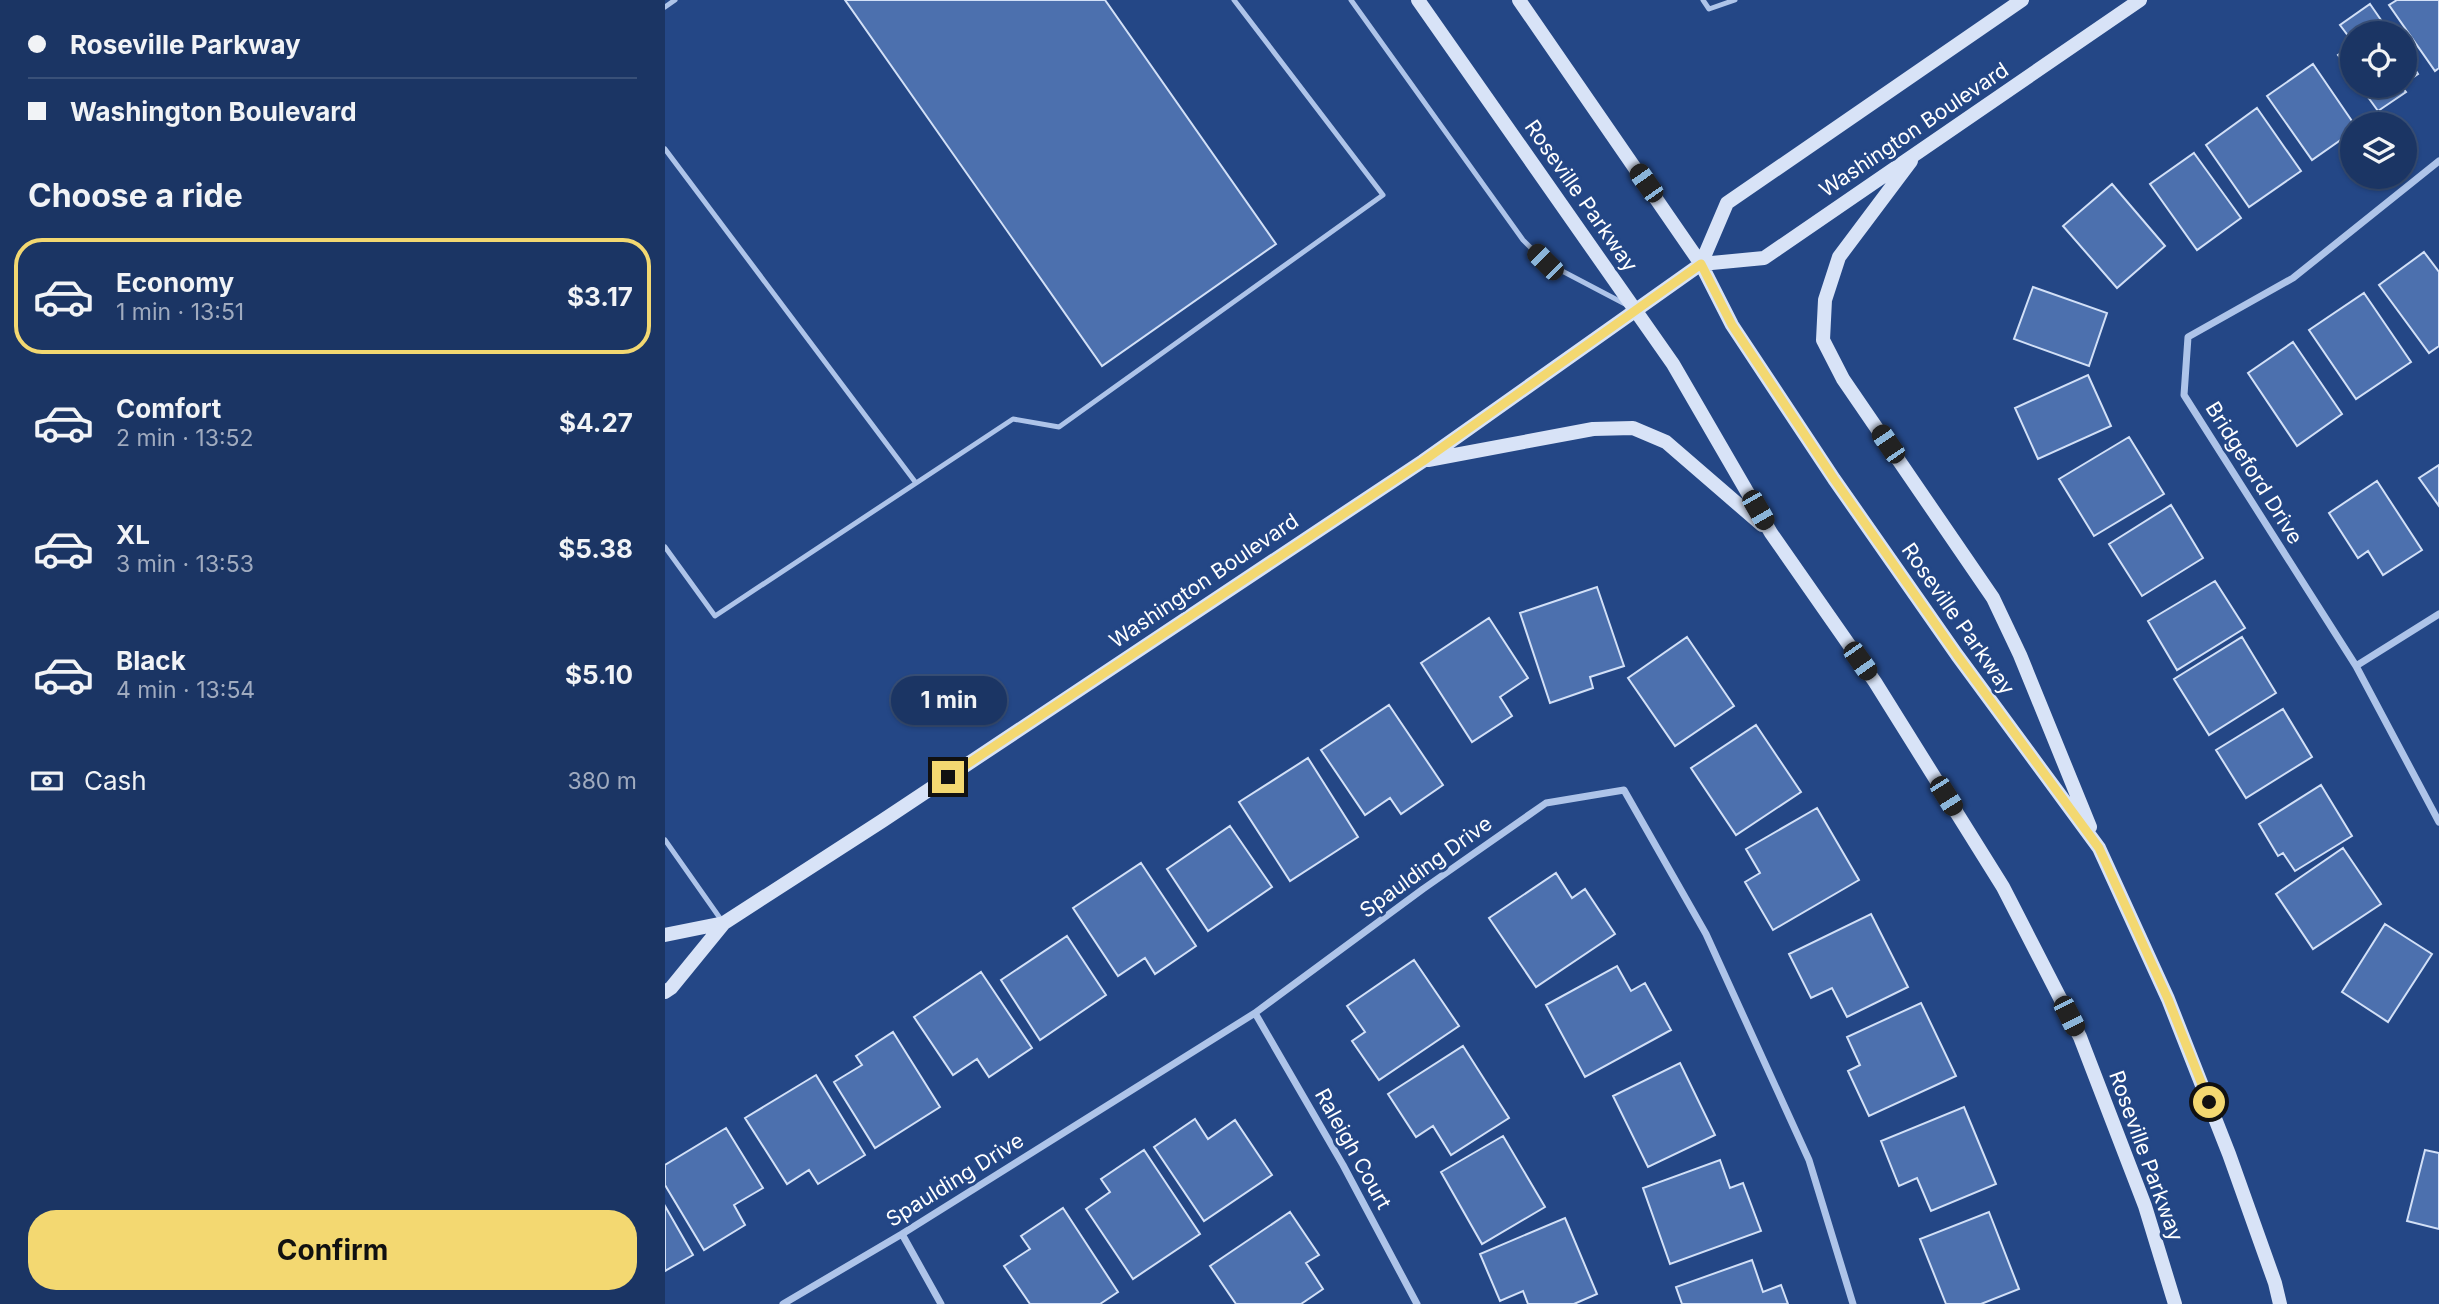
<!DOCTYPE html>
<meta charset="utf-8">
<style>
body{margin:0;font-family:Inter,sans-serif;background:#243d6a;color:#f1f3f6;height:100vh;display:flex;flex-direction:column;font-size:26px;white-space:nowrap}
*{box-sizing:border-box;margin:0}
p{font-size:23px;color:#a0abbf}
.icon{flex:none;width:38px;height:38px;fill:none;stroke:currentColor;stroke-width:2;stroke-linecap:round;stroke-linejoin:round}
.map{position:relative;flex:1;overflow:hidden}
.side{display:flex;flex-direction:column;background:#1b3564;width:665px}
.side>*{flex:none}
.guide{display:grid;align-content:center;height:154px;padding:0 28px;background:#1b3564}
.controls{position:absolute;left:1675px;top:21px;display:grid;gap:14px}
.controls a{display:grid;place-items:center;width:77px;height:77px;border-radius:50%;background:#1b3564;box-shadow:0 2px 5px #0004,0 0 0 2px #395078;font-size:35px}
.end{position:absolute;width:32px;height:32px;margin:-16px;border:9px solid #f3d871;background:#111;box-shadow:0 0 0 4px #111}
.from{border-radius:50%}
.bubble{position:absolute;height:49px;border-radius:24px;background:#1b3564;box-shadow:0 2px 5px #0004,0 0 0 2px #395078;font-size:23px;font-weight:700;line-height:49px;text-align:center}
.car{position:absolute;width:21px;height:42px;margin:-21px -10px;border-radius:9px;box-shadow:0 0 5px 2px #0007;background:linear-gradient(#222 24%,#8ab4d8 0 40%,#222 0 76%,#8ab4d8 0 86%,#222 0)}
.guide b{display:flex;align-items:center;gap:24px;height:66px;font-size:26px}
.guide b+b{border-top:2px solid #395078}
.guide i{width:18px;height:18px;background:#f1f3f6}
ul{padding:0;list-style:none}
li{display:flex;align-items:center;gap:21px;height:116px;margin:0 14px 10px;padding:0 14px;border:4px solid transparent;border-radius:28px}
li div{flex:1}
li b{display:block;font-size:26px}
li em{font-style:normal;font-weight:700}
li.current{border-color:#f3d871}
li>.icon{width:63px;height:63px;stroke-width:1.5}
h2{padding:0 28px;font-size:32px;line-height:84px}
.pay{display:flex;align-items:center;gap:18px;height:77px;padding:0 28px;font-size:26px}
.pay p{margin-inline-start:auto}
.action{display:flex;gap:14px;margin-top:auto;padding:14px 28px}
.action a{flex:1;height:80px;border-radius:28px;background:#f3d871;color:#111;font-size:28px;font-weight:700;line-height:80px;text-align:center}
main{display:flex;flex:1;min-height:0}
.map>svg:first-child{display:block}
</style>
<main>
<section class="side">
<div class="guide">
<b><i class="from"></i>Roseville Parkway</b>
<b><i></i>Washington Boulevard</b>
</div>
<h2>Choose a ride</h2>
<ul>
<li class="current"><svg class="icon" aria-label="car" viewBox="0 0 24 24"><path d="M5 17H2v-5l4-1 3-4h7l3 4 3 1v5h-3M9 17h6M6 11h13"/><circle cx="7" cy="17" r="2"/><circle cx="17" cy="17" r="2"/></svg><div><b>Economy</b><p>1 min · 13:51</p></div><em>$3.17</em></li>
<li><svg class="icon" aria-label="car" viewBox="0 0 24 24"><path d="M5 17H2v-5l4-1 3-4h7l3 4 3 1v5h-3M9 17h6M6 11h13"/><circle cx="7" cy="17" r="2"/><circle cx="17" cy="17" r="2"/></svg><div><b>Comfort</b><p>2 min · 13:52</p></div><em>$4.27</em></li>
<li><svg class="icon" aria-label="car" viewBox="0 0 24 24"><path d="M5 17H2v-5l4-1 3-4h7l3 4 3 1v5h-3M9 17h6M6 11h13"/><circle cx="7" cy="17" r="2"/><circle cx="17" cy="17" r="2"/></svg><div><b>XL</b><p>3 min · 13:53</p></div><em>$5.38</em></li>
<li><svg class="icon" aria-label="car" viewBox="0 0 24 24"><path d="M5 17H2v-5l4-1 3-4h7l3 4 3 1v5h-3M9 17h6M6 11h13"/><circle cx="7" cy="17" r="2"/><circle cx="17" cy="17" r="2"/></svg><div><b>Black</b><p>4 min · 13:54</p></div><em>$5.10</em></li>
</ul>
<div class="pay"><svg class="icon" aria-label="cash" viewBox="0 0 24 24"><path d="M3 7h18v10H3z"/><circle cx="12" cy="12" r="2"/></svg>Cash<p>380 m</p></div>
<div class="action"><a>Confirm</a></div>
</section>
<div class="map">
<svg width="1774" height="1304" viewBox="0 0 1774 1304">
<rect width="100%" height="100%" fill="#244786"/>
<path fill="#4c70ae" stroke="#d2e0f7" stroke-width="2" d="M180 0H440L611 244 437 366Z
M1732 0H1774V68L1770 71 1724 5Z
M1705 4 1725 33H1687V41L1675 25Z
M1687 45V74L1673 55Z
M1740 54 1753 74 1740 83Z
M1648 64 1689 124H1687V132L1647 160 1602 96Z
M1695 86H1736L1741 92 1713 111Z
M1592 108 1636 171 1584 207 1541 145Z
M1529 153 1576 218 1532 250 1485 184Z
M1447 184 1500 246 1452 288 1398 226Z
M1759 252 1774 272V346L1764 353 1714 285Z
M1368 287 1442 313 1424 366 1349 339Z
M1699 293 1746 362 1691 399 1644 330Z
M1628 342 1677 414 1632 446 1583 373Z
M1423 375 1446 426 1373 459 1350 408Z
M1464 437 1499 494 1429 536 1394 479Z
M1774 465V506L1754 478Z
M1712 481 1757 550 1718 575 1703 551 1693 558 1664 513Z
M1506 505 1538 558 1477 596 1444 544Z
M1550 581 1580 628 1512 670 1483 621Z
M932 587 959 666 925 677 928 688 885 703 855 613Z
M824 618 863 678 835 697 847 716 807 742 756 663Z
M1022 637 1069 706 1010 746 963 678Z
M1577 637 1611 693 1544 735 1509 679Z
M724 705 778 785 736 814 725 798 700 815 656 750Z
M1618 709 1647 757 1581 798 1551 750Z
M1091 725 1136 792 1071 835 1026 768Z
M643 758 693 837 625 881 574 802Z
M1656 785 1687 836 1630 871 1618 853 1613 856 1594 824Z
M1152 808 1194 880 1108 930 1080 882 1095 873 1081 849Z
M565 826 607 887 543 931 502 869Z
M1678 848 1716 904 1648 949 1611 894Z
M476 863 531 946 490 974 480 958 453 976 408 908Z
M891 873 907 898 920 889 950 934 871 987 824 918Z
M1206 914 1243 987 1182 1017 1167 988 1146 998 1124 954Z
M1720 924 1767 954 1723 1022 1677 992Z
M402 936 441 995 375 1040 336 980Z
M749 960 794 1026 714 1080 687 1041 700 1032 682 1006Z
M952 966 966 991 980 983 1006 1030 920 1077 881 1005Z
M316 972 367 1048 324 1077 312 1059 288 1075 249 1017Z
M1256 1003 1291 1076 1204 1116 1183 1071 1195 1065 1182 1037Z
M228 1032 275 1107 210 1148 169 1082 197 1065 191 1056Z
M798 1046 844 1118 786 1155 768 1126 751 1137 723 1094Z
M1015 1063 1050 1135 983 1167 948 1096Z
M151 1075 200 1155 153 1184 144 1170 122 1184 80 1118Z
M1299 1107 1331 1184 1266 1211 1252 1178 1234 1186 1216 1141Z
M530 1119 543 1139 570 1120 607 1175 539 1221 489 1147Z
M61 1128 98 1188 69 1205 80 1225 39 1250 0 1185V1165Z
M838 1136 880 1207 817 1244 776 1172Z
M479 1150 535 1234 468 1279 421 1209 445 1192 436 1179Z
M1760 1150 1774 1153V1229L1742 1221Z
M1055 1160 1065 1188 1078 1183 1096 1231 1005 1264 978 1188Z
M0 1206 28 1255 0 1271Z
M398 1208 453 1292 435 1304H365L339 1266 365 1249 356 1236Z
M625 1212 654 1255 641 1263 658 1289 636 1304H571L545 1266Z
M1324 1212 1354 1289 1316 1304H1281L1255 1239Z
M900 1218 932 1294 909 1304H863L858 1291 835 1301 815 1254Z
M1087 1260 1098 1292 1116 1285 1123 1304H1017L1011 1287Z"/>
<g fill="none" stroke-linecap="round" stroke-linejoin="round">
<path stroke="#aec4e9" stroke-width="5" d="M686 0 858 240 880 262 960 304
M1038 0 1044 9 1070 0
M0 7 10 0
M0 149 251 483
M0 547 50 616 348 419 394 427 718 195 569 0
M0 840 57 921"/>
<path stroke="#aec4e9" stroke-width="7" d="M1774 161 1628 278 1523 337 1519 395 1691 666 1774 822
M1691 666 1774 614
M590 1013 678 1165 752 1304
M237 1234 276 1304
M118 1304 237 1234 590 1013 758 889 881 803 959 790 1041 934 1144 1160 1188 1304"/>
<path stroke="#d8e3f7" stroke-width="14" d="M753 0 1008 364 1106 533 1210 682 1338 887 1415 1037 1480 1206 1510 1304
M854 0 1036 264 1067 325 1169 479 1292 655 1434 848 1503 999 1564 1154 1610 1283 1615 1304
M1246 161 1174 257 1160 300 1158 340 1178 379 1328 598 1355 655 1425 827
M1036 264 1062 203 1357 0
M763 460 928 429 968 428 1001 442 1097 525
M0 935 59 923
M0 992 6 988 59 923 217 821 758 461 1036 264 1099 258 1475 0"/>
</g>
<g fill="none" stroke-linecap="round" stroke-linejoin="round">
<path stroke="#f3d871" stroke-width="9" d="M283 777 758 461 1036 264 1067 325 1169 479 1292 655 1434 848 1503 999 1544 1102"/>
</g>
<g text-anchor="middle" stroke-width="6" stroke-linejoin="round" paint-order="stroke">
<g font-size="21" fill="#fff" stroke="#244786">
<text transform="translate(1249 130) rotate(-34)" y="7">Washington Boulevard</text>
<text transform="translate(916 196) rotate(55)" y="7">Roseville Parkway</text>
<text transform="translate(1589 473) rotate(58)" y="7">Bridgeford Drive</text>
<text transform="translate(539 581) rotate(-34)" y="7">Washington Boulevard</text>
<text transform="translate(1293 619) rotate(55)" y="7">Roseville Parkway</text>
<text transform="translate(761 867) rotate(-36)" y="7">Spaulding Drive</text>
<text transform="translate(688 1149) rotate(61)" y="7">Raleigh Court</text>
<text transform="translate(1481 1156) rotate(70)" y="7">Roseville Parkway</text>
<text transform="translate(290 1180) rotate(-32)" y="7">Spaulding Drive</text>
</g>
</g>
</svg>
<div class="controls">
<a><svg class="icon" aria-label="locate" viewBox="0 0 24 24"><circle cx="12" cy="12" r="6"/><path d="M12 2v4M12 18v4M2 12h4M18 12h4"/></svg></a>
<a><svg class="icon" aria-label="layers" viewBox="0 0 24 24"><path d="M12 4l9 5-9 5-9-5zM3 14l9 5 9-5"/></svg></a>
</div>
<i class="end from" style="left:1544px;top:1102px"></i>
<i class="end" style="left:283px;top:777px"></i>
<div class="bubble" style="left:226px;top:676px;width:116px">1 min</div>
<i class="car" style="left:981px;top:183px;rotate:325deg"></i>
<i class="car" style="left:880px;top:262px;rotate:315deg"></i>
<i class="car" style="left:1223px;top:444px;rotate:326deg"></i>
<i class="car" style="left:1093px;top:510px;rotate:150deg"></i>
<i class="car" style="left:1195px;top:661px;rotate:145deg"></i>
<i class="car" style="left:1281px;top:796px;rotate:148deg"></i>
<i class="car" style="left:1404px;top:1016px;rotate:153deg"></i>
</div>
</main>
